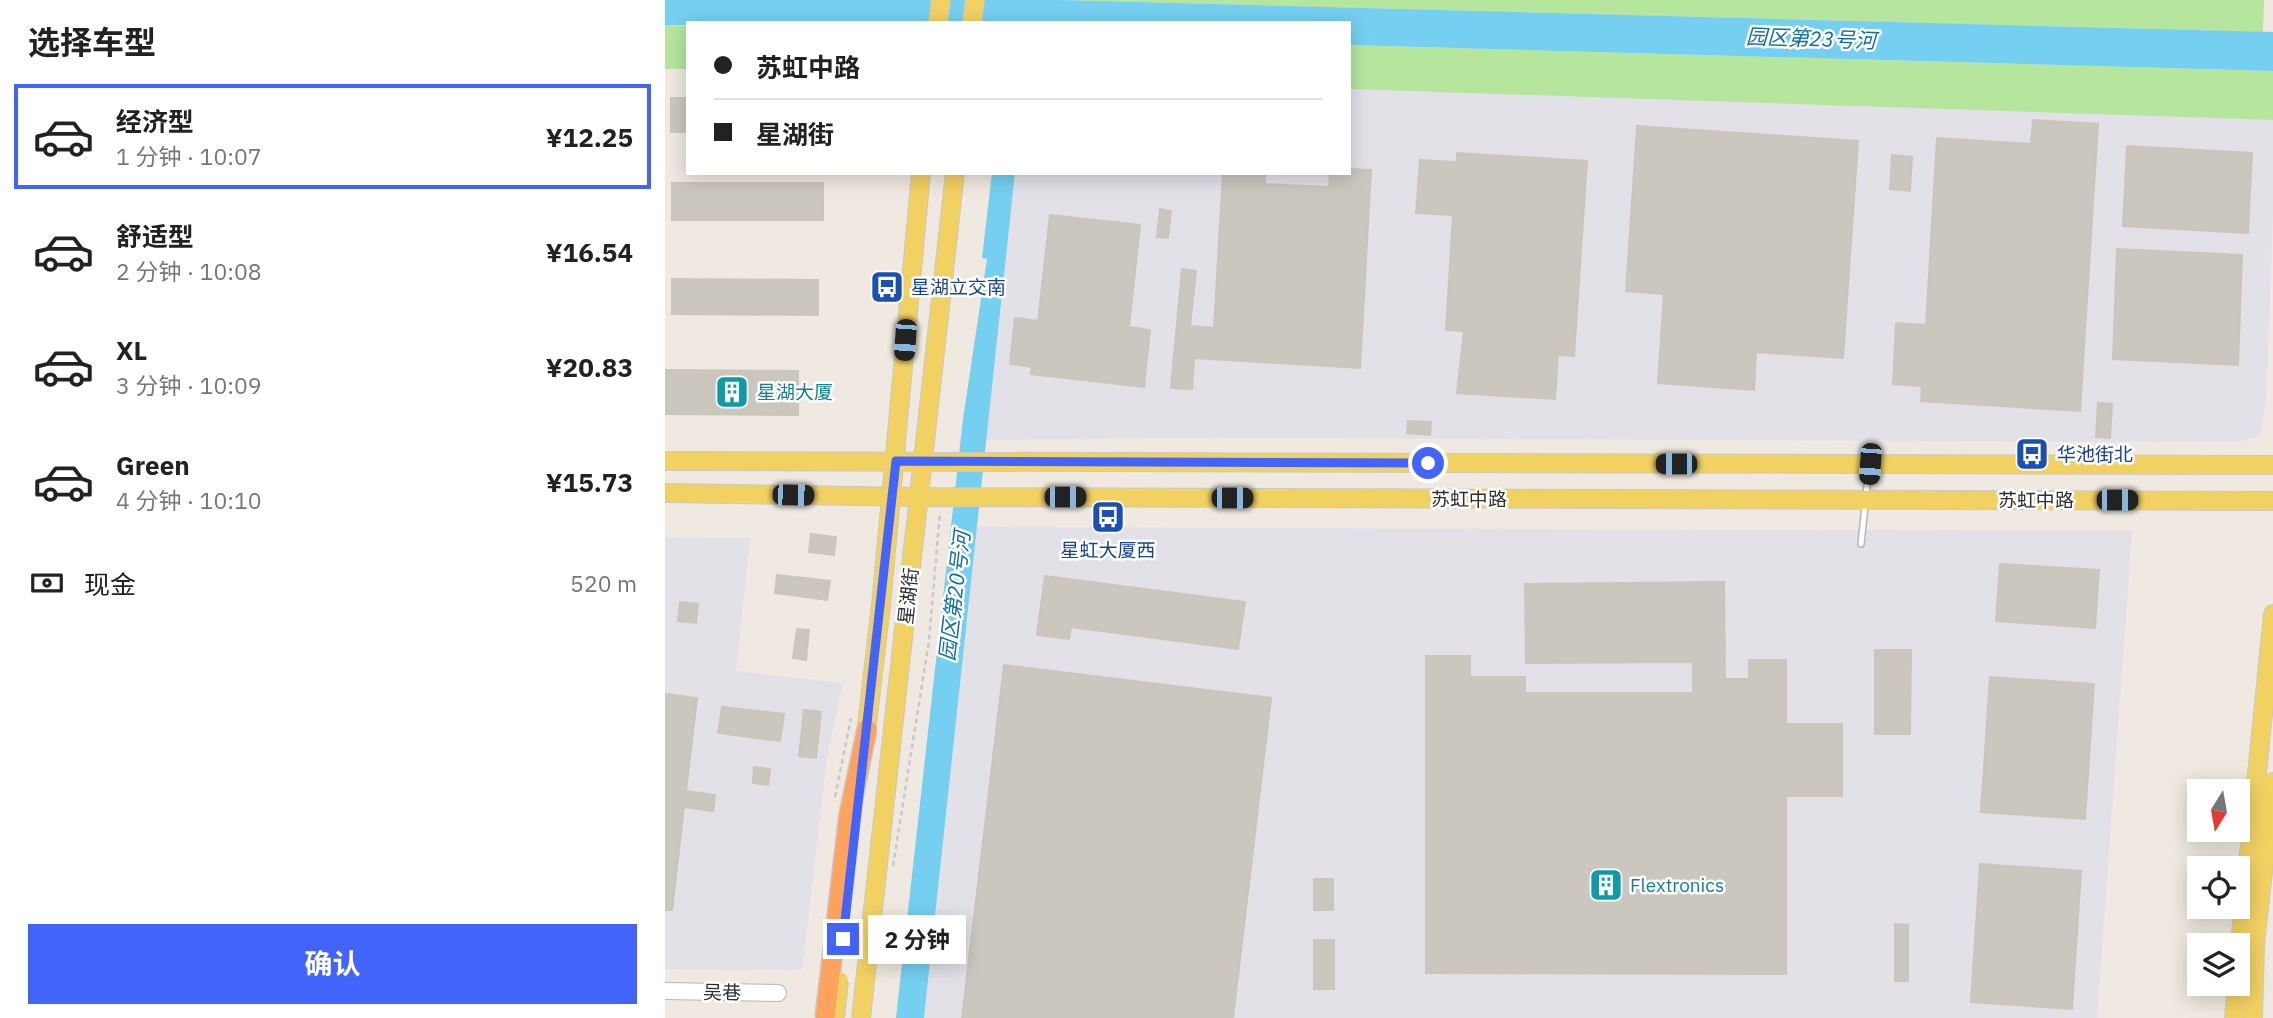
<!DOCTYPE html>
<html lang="zh">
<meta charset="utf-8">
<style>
body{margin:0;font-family:"IBM Plex Sans","Noto Sans SC",sans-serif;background:#f2f2f2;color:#222;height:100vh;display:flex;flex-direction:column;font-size:26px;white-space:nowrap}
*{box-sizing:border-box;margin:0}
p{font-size:23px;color:#767676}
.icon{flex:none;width:38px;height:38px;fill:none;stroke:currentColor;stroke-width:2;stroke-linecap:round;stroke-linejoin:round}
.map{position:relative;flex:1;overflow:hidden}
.details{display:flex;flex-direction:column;background:#fff;width:665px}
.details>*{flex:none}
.guide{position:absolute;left:21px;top:21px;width:665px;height:154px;border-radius:0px;box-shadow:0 4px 18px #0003;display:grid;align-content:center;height:154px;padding:0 28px;background:#fff}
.needle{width:46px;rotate:191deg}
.buttons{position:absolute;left:1522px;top:779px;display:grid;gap:14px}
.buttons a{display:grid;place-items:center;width:63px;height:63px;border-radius:0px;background:#fff;box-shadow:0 4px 18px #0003;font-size:35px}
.end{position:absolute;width:32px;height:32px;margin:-16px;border:9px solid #4264fb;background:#fff;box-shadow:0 0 0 4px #fff}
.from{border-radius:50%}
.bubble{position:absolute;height:49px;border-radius:0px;background:#fff;box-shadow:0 4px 18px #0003;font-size:23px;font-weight:700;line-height:49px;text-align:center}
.car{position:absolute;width:21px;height:42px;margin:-21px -10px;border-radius:9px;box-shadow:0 0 5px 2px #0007;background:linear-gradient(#222 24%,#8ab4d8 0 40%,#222 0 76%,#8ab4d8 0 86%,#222 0)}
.guide b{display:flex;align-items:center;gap:24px;height:66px;font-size:26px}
.guide b+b{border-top:2px solid #e0e0e0}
.guide i{width:18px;height:18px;background:#222}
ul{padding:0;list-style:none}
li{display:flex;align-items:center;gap:21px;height:105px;margin:0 14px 10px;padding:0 14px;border:4px solid transparent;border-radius:0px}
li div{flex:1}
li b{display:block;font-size:26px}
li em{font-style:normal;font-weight:700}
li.on{border-color:#4264fb}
li>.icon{width:63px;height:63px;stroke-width:1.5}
h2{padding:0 28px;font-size:32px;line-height:84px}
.pay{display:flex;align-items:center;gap:18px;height:77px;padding:0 28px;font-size:26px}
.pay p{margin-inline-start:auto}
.button{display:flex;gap:14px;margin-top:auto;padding:14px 28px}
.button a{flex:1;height:80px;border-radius:0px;background:#4264fb;color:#fff;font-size:28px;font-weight:700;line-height:80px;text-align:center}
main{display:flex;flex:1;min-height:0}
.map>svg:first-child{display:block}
</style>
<main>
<section class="details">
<h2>选择车型</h2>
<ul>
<li class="on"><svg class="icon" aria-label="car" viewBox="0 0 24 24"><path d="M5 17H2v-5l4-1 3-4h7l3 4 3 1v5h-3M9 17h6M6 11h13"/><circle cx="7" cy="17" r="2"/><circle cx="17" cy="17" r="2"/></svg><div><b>经济型</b><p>1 分钟 · 10:07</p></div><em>¥12.25</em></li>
<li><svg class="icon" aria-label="car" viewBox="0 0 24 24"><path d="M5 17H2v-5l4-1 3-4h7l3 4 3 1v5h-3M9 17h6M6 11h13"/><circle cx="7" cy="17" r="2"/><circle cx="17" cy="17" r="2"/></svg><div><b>舒适型</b><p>2 分钟 · 10:08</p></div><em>¥16.54</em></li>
<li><svg class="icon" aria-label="car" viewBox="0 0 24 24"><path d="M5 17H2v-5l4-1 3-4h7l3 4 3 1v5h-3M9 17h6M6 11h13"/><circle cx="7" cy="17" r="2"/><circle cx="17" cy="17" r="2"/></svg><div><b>XL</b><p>3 分钟 · 10:09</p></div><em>¥20.83</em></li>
<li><svg class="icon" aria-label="car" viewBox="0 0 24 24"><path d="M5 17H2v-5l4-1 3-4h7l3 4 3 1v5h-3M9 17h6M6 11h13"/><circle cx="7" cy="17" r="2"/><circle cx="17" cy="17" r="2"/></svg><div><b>Green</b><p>4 分钟 · 10:10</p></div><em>¥15.73</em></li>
</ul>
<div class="pay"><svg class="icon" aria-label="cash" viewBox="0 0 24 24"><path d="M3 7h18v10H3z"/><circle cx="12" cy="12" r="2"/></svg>现金<p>520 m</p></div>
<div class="button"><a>确认</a></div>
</section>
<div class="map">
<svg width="1608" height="1018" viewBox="0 0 1608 1018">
<rect width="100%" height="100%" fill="#efe9e1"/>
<path fill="#e3e1e8" d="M684 89 1608 120V215L1601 401 1596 429 1594 436 1574 442 531 438 320 440 350 173H684Z
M310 527 1467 531 1432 1018H259Z
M0 537 85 538 71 671 178 683 162 757 137 970 0 969Z"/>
<path fill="#b6e59e" d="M395 0H1599L1598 32Z
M0 25 23 26V69H0Z
M684 45 1608 71V120L684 89Z"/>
<path fill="#75cff0" d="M0 0H395L1608 32V71L684 45V23L0 25Z
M327 173H350L259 1018H231L298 419 322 259 317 258Z"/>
<path fill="#cbc7bf" stroke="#cbc5ba" stroke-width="2" d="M6 98H23V132H6Z
M1368 120 1433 124 1415 411 1256 401 1257 386 1228 384 1231 323 1261 325 1272 138 1366 144Z
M972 126 1193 141 1178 358 1091 352 1089 390 993 383 999 294 961 291Z
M1462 146 1587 153 1583 233 1458 226Z
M792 153 922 161 909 356 893 355 890 399 792 393 799 331 781 330 788 215 751 213 755 160 792 162Z
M1227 155 1247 157 1245 191 1225 189Z
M684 169 706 170 695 368 529 358 527 389 506 388 517 269 531 271 525 326 549 328 558 173H600V184L664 187 665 173H684Z
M7 183H158V220H7Z
M495 209 506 211 503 238 492 237Z
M385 215 475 225 464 327 485 330 479 387 366 374 367 367 345 364 350 318 373 321Z
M1452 249 1577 255 1573 365 1448 359Z
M7 279 153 280V315L7 314Z
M0 370 133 371V415L0 414Z
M1433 403 1447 404 1445 438 1431 437Z
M743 421 766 422 765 435 742 433Z
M146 534 171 537 169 555 144 552Z
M1335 564 1434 570 1430 628 1331 621Z
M112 575 165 581 162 600 110 593Z
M380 576 580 602 573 649 406 627 404 639 372 635Z
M1059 582 1060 679H1084V660H1121V724H1177V796H1121V974L761 973V656H805V677H860V693H1028V662L861 663 860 584Z
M15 602 33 604 31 623 13 621Z
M132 629 144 630 141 660 128 658Z
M1210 650H1246L1245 734H1210Z
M339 665 606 698 568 1018H297Z
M1325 677 1429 684 1420 819 1316 812Z
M0 694 32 698 21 791 50 795 48 811 19 807 7 910H0Z
M57 707 119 714 115 741 53 733Z
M139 710 156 712 151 758 134 756Z
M89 767 105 769 103 785 88 783Z
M1315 864 1416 871 1407 1009 1306 1002Z
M649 879H668V910H649Z
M1230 924 1243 925V981H1230Z
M649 940H669V989H649Z"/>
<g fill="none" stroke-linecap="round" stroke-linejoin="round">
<defs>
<path id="lane" d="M1196 544 1204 467"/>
<path id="secondary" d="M0 991 113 993"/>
<path id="primary" d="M273 23 276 0
M307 23 310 0
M0 461 1608 465
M0 493 254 497 1608 501
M216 605 256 173
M233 683 290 173
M1573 963 1608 614
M1569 1018 1572 984
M1588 1018 1590 944 1608 782"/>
</defs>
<use href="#lane" stroke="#b4b7c1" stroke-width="8"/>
<use href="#secondary" stroke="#b4b7c1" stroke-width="18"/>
<use href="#primary" stroke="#c9c9c9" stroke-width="20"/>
<path stroke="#c9c9c9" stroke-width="2.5" stroke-dasharray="5 3.5" stroke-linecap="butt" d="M170 797 186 718
M228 866 264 641 275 512"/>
<use href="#lane" stroke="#fff" stroke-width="5"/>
<use href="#secondary" stroke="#fff" stroke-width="16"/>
<use href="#primary" stroke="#f2d163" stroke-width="18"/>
<defs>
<path id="primary-bridge" d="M200 741 216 605
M170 1018 174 981
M196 1018 233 683"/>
<path id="highway-bridge" d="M160 1018 184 815 202 729"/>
</defs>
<use href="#primary-bridge" stroke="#c9c9c9" stroke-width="20" stroke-linecap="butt"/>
<use href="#highway-bridge" stroke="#c9c9c9" stroke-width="22" stroke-linecap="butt"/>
<use href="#primary-bridge" stroke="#f2d163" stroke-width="18"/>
<use href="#highway-bridge" stroke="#ffa35c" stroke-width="19"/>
</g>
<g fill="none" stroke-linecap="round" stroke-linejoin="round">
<path stroke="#4264fb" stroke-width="9" d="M178 939 231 461 763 463"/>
</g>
<defs>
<symbol id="bus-square" viewBox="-11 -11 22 22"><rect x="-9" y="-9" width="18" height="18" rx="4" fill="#1a4fb4" stroke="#fff"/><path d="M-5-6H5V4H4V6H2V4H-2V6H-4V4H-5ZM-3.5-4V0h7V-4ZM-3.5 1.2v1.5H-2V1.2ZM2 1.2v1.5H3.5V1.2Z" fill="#fff"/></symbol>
<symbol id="building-square" viewBox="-11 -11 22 22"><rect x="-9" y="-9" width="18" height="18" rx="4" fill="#0f9aa8" stroke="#fff"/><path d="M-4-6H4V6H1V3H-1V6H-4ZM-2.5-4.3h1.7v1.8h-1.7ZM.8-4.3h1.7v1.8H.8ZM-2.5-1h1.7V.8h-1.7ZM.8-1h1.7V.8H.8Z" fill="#fff"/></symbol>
</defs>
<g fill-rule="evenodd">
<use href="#bus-square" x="203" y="268" width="38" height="38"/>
<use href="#building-square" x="48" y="373" width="38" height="38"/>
<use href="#bus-square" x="1348" y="435" width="38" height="38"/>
<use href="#bus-square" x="424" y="498" width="38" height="38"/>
<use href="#building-square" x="922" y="866" width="38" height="38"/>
</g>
<g text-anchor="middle" stroke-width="5" stroke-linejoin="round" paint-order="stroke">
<g font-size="19" fill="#164399" stroke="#fff" text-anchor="start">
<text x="246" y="294">星湖立交南</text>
<text x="1392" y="461">华池街北</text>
<text x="443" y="557" text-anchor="middle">星虹大厦西</text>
</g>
<g font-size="19" fill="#0d838f" stroke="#fff" text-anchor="start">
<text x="92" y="399">星湖大厦</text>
<text x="965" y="892">Flextronics</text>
</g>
<g font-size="19" fill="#2e2e2e" stroke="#fff">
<text x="804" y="506">苏虹中路</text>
<text x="1371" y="507">苏虹中路</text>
<text transform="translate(243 596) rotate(-84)" y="7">星湖街</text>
<text transform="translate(57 992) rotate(1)" y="7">吴巷</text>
</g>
<g font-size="21" font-style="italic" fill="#0d6fa3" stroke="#fff">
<text transform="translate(1146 39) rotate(2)" y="7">园区第23号河</text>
<text transform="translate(290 596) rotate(-83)" y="7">园区第20号河</text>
</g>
</g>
</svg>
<div class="buttons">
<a><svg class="needle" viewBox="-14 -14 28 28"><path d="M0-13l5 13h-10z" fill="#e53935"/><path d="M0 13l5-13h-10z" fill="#767676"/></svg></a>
<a><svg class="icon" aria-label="locate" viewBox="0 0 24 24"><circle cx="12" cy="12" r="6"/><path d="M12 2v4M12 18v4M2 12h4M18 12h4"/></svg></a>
<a><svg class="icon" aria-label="layers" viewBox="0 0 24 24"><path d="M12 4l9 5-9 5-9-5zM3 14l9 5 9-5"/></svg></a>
</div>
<i class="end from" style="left:763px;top:463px"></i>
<i class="end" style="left:178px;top:939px"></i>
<div class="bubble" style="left:203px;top:915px;width:98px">2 分钟</div>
<i class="car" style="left:240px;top:340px;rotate:184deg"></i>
<i class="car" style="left:1011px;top:464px;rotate:270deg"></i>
<i class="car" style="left:1205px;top:464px;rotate:184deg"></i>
<i class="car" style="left:128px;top:495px;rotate:91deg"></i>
<i class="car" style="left:400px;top:497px;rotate:90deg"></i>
<i class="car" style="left:567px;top:498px;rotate:90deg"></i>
<i class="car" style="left:1452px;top:500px;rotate:90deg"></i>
<div class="guide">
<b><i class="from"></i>苏虹中路</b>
<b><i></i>星湖街</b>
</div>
</div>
</main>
